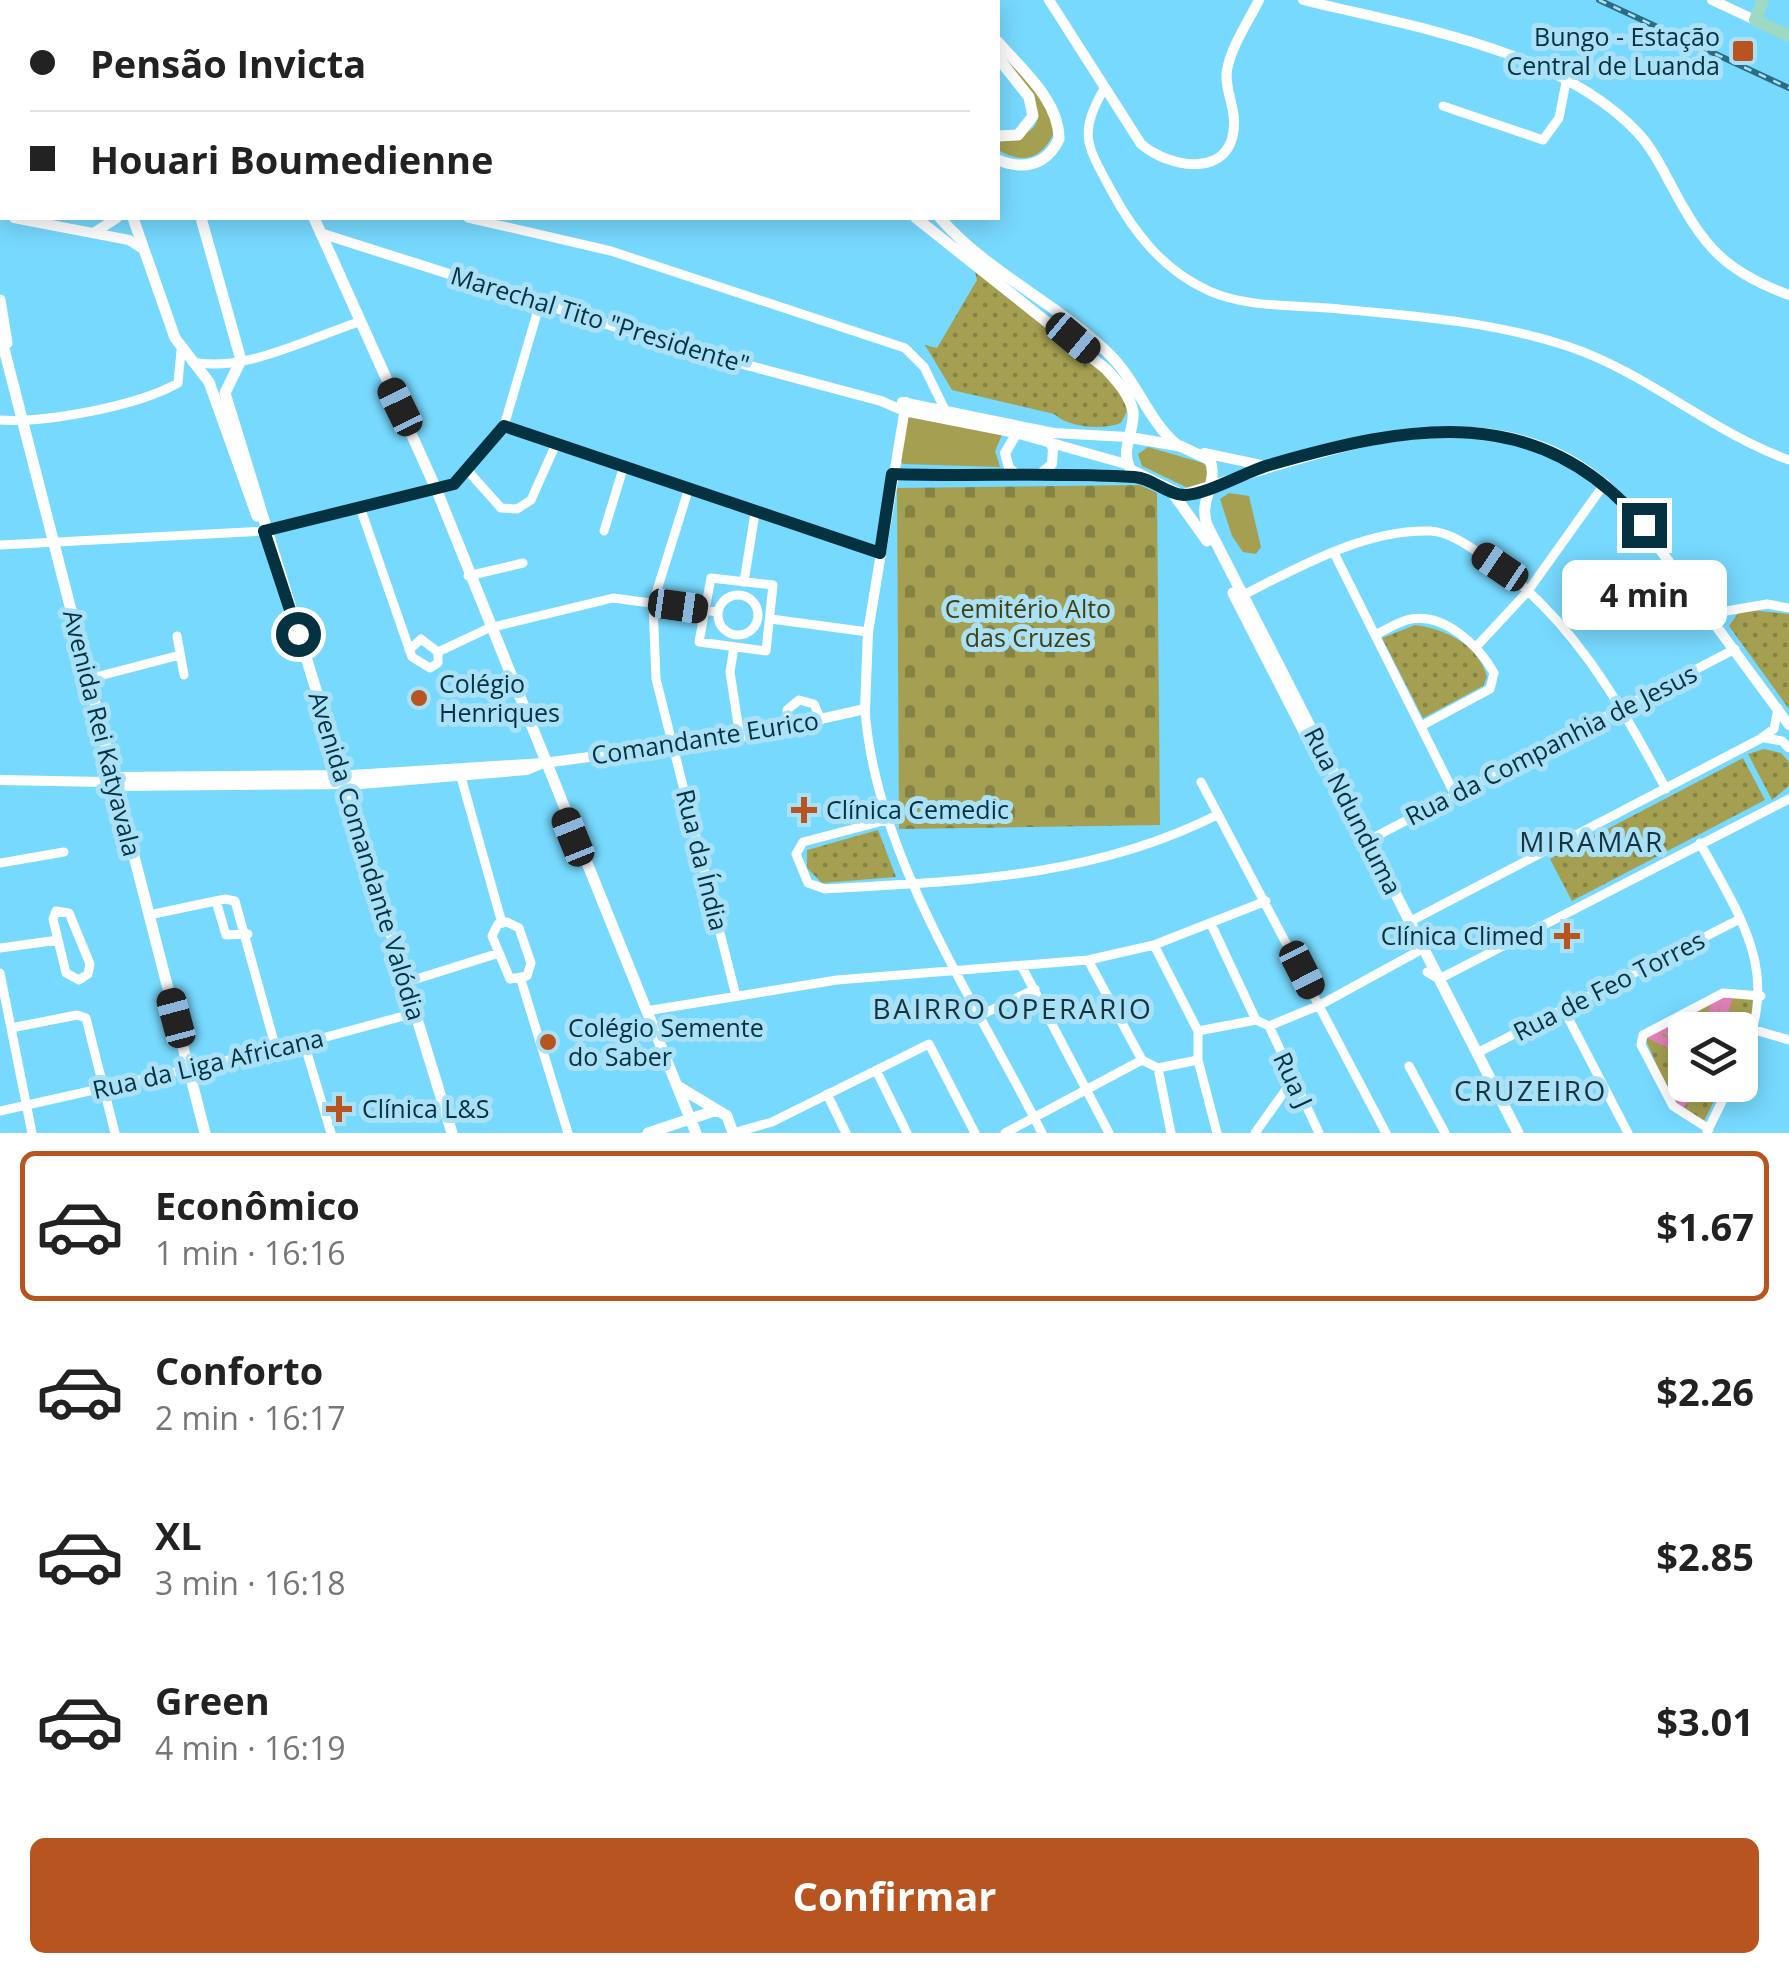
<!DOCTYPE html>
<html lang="pt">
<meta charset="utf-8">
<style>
body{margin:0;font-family:"Open Sans",sans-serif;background:#f6f6f6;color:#222;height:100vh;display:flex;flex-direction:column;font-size:38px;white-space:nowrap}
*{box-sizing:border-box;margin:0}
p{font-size:32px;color:#767676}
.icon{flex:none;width:55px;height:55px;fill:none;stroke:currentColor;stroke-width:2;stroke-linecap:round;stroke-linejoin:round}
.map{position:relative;height:1133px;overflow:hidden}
.sheet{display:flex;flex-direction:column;background:#fff;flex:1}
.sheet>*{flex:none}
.guide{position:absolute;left:0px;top:0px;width:1000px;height:220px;box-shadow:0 5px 25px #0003;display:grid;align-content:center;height:220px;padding:0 30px;background:#fff}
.tools{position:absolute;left:1668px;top:1012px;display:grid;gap:20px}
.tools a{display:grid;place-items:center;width:90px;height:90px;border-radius:15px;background:#fff;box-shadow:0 5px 25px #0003;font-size:50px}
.end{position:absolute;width:45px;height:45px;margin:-22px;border:12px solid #043240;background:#fff;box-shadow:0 0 0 5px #fff}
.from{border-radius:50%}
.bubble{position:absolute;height:70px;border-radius:15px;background:#fff;box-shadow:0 5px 25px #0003;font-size:32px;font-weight:700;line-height:70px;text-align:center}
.car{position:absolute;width:30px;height:60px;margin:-30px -15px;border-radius:12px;box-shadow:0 0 8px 2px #0007;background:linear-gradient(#222 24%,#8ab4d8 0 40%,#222 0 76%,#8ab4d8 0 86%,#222 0)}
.guide b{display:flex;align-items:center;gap:35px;height:95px;font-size:38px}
.guide b+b{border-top:2px solid #e0e0e0}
.guide i{width:25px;height:25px;background:#222}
ul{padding:18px 0 0;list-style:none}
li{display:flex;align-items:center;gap:30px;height:150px;margin:0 20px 15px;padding:0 10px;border:5px solid transparent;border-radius:15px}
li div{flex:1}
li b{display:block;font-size:38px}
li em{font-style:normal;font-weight:700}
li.selected{border-color:#b8541f}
li>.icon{width:90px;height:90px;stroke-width:1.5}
.button{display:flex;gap:20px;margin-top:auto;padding:20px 30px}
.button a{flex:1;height:115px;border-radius:15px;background:#b8541f;color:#fff;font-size:40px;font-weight:700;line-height:115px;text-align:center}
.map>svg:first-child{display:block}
</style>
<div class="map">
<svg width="1789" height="1133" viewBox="0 0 1789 1133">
<defs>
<pattern id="cemetery-stones" width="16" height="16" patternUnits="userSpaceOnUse" patternTransform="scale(2.5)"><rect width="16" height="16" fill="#a5a051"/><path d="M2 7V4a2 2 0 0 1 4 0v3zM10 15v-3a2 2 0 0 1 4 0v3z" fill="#848345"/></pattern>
<pattern id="park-dots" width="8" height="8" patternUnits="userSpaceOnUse" patternTransform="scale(2.5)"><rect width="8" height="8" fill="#a5a051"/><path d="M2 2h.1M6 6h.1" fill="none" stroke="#848345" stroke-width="1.8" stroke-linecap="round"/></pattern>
</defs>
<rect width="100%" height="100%" fill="#77d9fe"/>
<path fill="#a5a051" d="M998 44 1048 108 1054 133C1041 160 1023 164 998 150V139C1079 133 1013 77 998 44Z
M911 414 1002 435 995 451 1000 467 903 464 898 457 906 419Z
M1148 447 1203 463 1209 469 1207 484 1190 489 1142 466 1138 454Z
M1229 493 1249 496 1261 547 1256 554 1243 552 1232 536 1220 499Z"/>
<path fill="url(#cemetery-stones)" d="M1140 485 1157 493 1160 825 899 829 897 488Z"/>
<path fill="url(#park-dots)" d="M975 272C1028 309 1101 348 1128 409L1121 423C1103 430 1069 428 1054 414L952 390 925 345 937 348 977 280Z
M1741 609 1789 614V709L1729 626Z
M1415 625C1446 629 1479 645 1487 677L1483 686 1423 718 1382 638Z
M1764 749 1781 753 1789 762V786L1772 800 1748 754Z
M1743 758 1765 800 1572 901 1550 859Z
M878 830 896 877 822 883 807 868V850Z
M1728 994 1753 998 1751 1025 1740 1048V1030H1685V1085H1722L1704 1121 1671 1099 1645 1038Z"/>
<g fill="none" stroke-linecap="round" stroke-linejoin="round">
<path stroke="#e480bb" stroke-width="2.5" d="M1699 1022 1701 1030
M1674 1049 1685 1050
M1694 1085H1695"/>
<path stroke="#e480bb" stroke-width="9" d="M1705 1030 1718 1000 1728 998 1718 1030
M1685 1040 1663 1028 1651 1035 1685 1051
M1685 1080 1675 1100 1681 1104 1693 1085"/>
<path stroke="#fff" stroke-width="9" d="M244 0 245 2
M476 0 478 2
M8 2 27 0
M602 2V0
M669 2 674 0
M1105 87C1078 134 1086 144 1111 190 1134 233 1163 270 1209 291 1245 307 1289 305 1328 308 1407 315 1491 321 1567 346 1646 372 1711 432 1789 460
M1443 106 1543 140 1559 118 1567 77
M0 120 2 121
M468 218 611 251 905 348 924 367 947 414
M192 362C244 373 309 338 359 322
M0 420C46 423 138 406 178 383L181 351
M504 426 881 553
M468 471 501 508 517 509 531 500 556 444
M688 491 653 603 656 679 736 996
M361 510 412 657 430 668 438 663V652
M604 531 623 469
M0 545 264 531 454 485 504 426 540 303
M1334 553 1455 795
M468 576 523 563
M711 578 773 585 766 651 699 642Z
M744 582 755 513
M718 615a20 20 0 1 1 40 0a20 20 0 1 1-40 0Z
M1243 595C1299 567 1365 529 1430 531 1450 532 1468 546 1484 556 1570 614 1618 700 1666 789
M1709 614 1767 604 1789 608
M771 619 868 632
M1375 635C1386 630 1399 621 1411 619 1445 613 1479 646 1494 673L1490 689 1421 726
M177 636 184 675
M1477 646 1528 591 1605 483
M734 647 730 672 740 737
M409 650 421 639 438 652
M438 652 489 628 613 598 718 612
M88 679 180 655
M865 709C875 856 977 1003 1042 1133
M789 727 787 710 799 700 814 704 821 720
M1765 738 1782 741 1789 748
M459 770 502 923
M1201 782 1386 1133
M887 820 803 842 796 854 808 883 825 889C962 881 1092 878 1217 815
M1367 841 1735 649
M1700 843C1743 922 1782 974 1740 1063
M0 863 64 852
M216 901 226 935 248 934
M56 911 69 913 90 964 88 974 79 980 66 973 53 919Z
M149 915 225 899 235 901 276 1049
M507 922 519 928 531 963 527 976 510 979 492 936 498 924Z
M1211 924 1256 1020 1269 1026 1319 1133
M1409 937V922L1760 739 1774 729 1778 708
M1154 945 1198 1031
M0 948 58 940
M1088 960 1142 1060
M1021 965 1109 1133
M1427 972 1439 979 1789 799
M0 973 32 1133
M521 980 568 1133
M407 982 496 954
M1564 1010 1628 1133
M646 1011 837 980 1088 960 1154 945 1266 901
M981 1015 1035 989
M1269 1026 1320 1005 1417 952
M11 1028 77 1015 86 1018 115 1133
M1755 1030 1789 1040
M304 1043 331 1133
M1477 1053 1740 919
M1198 1060 1217 1133
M1409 1066 1445 1133
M1158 1068 1171 1133
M876 1070 907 1133
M827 1094 846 1133
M0 1111 304 1043 415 1013
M1709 1129 1673 1106 1641 1045 1643 1035 1723 993 1761 996
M1707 1132 1730 1085
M733 1133 772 1122 929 1044 975 1133
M1005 1133 1142 1060 1158 1068 1198 1060V1031L1256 1020
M1255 1133 1292 1081"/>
<path stroke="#fff" stroke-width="10" d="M1049 0 1141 144C1170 169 1233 179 1234 124 1235 106 1224 88 1227 70 1231 47 1248 22 1259 0
M1303 0C1413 27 1559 49 1638 133 1652 148 1662 168 1671 185 1703 245 1723 271 1789 295
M1712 0 1755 20
M0 215H2
M14 218 129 240 143 249
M95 232 117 218
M320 233 676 346 881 401 904 411 1016 433 1126 464
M902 402 1054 433 1127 437
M1017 433 1005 453 1009 468 1018 476
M1204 453 1261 465
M892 474 1141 477
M1038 476 1052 464 1053 449 1048 438
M1209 486C1350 445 1513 377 1630 509L1789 725
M0 780 104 782 116 786 361 784 527 770 539 765
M104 782 113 777 352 775 544 763 740 737 865 709 868 632 906 402"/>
<path stroke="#fff" stroke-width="11" d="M101 0 102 2
M955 0 956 2
M733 2 740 0
M762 2 769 0
M980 2 981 0
M998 42C1022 70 1059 100 1059 139 1046 166 1023 170 998 160
M998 58 1029 97 1033 116 1018 135 998 136
M133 218 175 338 209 382 257 516
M201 218 241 360 225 393 452 1133
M314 218 437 491 696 1133
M916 218 1106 369C1117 381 1130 395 1133 412 1135 432 1119 450 1131 470L1182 495 1208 487
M940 218C987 272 1056 303 1107 352 1136 379 1147 419 1176 444
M0 300 7 343
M0 333 205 1133
M1127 437 1180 446 1210 460C1219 483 1198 500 1207 525L1518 1133
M1172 492 1207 541
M1233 593 1316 755
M679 1087 727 1116 733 1133
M648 1133 717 1110"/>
<path stroke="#9edac2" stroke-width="12" d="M1763 0 1755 20 1789 36"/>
<defs>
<path id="rail" d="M1599 0 1789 88"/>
</defs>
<use href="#rail" stroke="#2c6c83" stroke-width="6"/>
<use href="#rail" stroke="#aae1f7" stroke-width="2.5" stroke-dasharray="8" stroke-linecap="butt"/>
</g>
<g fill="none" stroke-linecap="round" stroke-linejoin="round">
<path stroke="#043240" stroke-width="12" d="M298 634 264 531 454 484 504 426 880 553 892 474C972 477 1054 472 1134 477 1152 478 1166 494 1184 495 1207 495 1245 472 1269 465 1411 424 1538 400 1644 525"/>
</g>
<g fill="#b8541f" stroke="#aae1f7" stroke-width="4">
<rect x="1731" y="39" width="24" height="24" rx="5"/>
<circle cx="419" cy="698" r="10"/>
<path d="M799 795h10v10h10v10h-10v10h-10v-10h-10v-10h10z"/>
<path d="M1562 921h10v10h10v10h-10v10h-10v-10h-10v-10h10z"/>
<circle cx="548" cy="1042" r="10"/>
<path d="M334 1094h10v10h10v10h-10v10h-10v-10h-10v-10h10z"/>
</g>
<g text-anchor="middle" stroke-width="10" stroke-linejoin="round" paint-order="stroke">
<g font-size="25" fill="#043240" stroke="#aae1f7" text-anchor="start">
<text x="1720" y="46" text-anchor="end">Bungo - Estação<tspan x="1720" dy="29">Central de Luanda</tspan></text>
<text x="439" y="693">Colégio<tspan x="439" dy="29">Henriques</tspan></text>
<text x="826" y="819">Clínica Cemedic</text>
<text x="1544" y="945" text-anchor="end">Clínica Climed</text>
<text x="568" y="1037">Colégio Semente<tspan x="568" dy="29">do Saber</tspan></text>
<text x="362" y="1118">Clínica L&amp;S</text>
</g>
<g font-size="25" fill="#043240" stroke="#aae1f7">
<text transform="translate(600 320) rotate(17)" y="9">Marechal Tito "Presidente"</text>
<text transform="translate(102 733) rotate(76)" y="9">Avenida Rei Katyavala</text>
<text transform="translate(705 738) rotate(-9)" y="9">Comandante Eurico</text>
<text transform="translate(1551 745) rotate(-27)" y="9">Rua da Companhia de Jesus</text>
<text transform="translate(1353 811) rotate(63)" y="9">Rua Ndunduma</text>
<text transform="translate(367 856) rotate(73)" y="9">Avenida Comandante Valódia</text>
<text transform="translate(702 860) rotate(76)" y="9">Rua da Índia</text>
<text transform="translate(1609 986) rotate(-27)" y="9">Rua de Feo Torres</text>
<text transform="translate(208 1064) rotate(-13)" y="9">Rua da Liga Africana</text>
<text transform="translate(1293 1080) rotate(65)" y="9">Rua J</text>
</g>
<g font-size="25" fill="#44400e" stroke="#aae1f7">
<text x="1028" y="618">Cemitério Alto<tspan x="1028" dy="29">das Cruzes</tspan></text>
</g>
<g font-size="28" letter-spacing="2.5" fill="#153440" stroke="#aae1f7">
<text x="1592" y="852">MIRAMAR</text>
<text x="1013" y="1019">BAIRRO OPERARIO</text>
<text x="1531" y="1101">CRUZEIRO</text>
</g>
</g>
</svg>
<div class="tools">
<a><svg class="icon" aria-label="layers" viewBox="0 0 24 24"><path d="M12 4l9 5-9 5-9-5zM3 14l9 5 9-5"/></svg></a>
</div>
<i class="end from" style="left:298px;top:634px"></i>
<i class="end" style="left:1644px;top:525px"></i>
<div class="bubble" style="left:1562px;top:560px;width:165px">4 min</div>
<i class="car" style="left:1073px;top:338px;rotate:130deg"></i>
<i class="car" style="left:400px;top:407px;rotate:334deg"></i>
<i class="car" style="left:1500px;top:567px;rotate:304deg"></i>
<i class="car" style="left:678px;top:606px;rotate:98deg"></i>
<i class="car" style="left:573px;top:837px;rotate:338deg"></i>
<i class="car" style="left:1302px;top:970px;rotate:153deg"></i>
<i class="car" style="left:176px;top:1018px;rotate:345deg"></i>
<div class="guide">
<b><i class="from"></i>Pensão Invicta</b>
<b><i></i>Houari Boumedienne</b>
</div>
</div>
<section class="sheet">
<ul>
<li class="selected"><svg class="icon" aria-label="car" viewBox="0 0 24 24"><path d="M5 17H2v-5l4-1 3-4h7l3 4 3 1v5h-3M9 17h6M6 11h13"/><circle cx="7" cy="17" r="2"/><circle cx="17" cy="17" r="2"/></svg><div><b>Econômico</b><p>1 min · 16:16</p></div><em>$1.67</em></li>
<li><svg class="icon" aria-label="car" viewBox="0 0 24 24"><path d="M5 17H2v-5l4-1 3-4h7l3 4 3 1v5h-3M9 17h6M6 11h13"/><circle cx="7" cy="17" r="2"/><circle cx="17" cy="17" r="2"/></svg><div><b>Conforto</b><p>2 min · 16:17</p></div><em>$2.26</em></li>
<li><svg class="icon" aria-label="car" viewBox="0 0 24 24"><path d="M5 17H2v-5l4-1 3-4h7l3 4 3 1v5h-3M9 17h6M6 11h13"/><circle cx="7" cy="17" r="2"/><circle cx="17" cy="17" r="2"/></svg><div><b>XL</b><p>3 min · 16:18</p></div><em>$2.85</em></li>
<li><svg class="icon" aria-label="car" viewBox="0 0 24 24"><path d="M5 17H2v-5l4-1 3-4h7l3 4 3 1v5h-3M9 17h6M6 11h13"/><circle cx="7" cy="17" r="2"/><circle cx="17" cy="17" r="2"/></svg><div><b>Green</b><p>4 min · 16:19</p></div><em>$3.01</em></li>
</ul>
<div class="button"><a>Confirmar</a></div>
</section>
